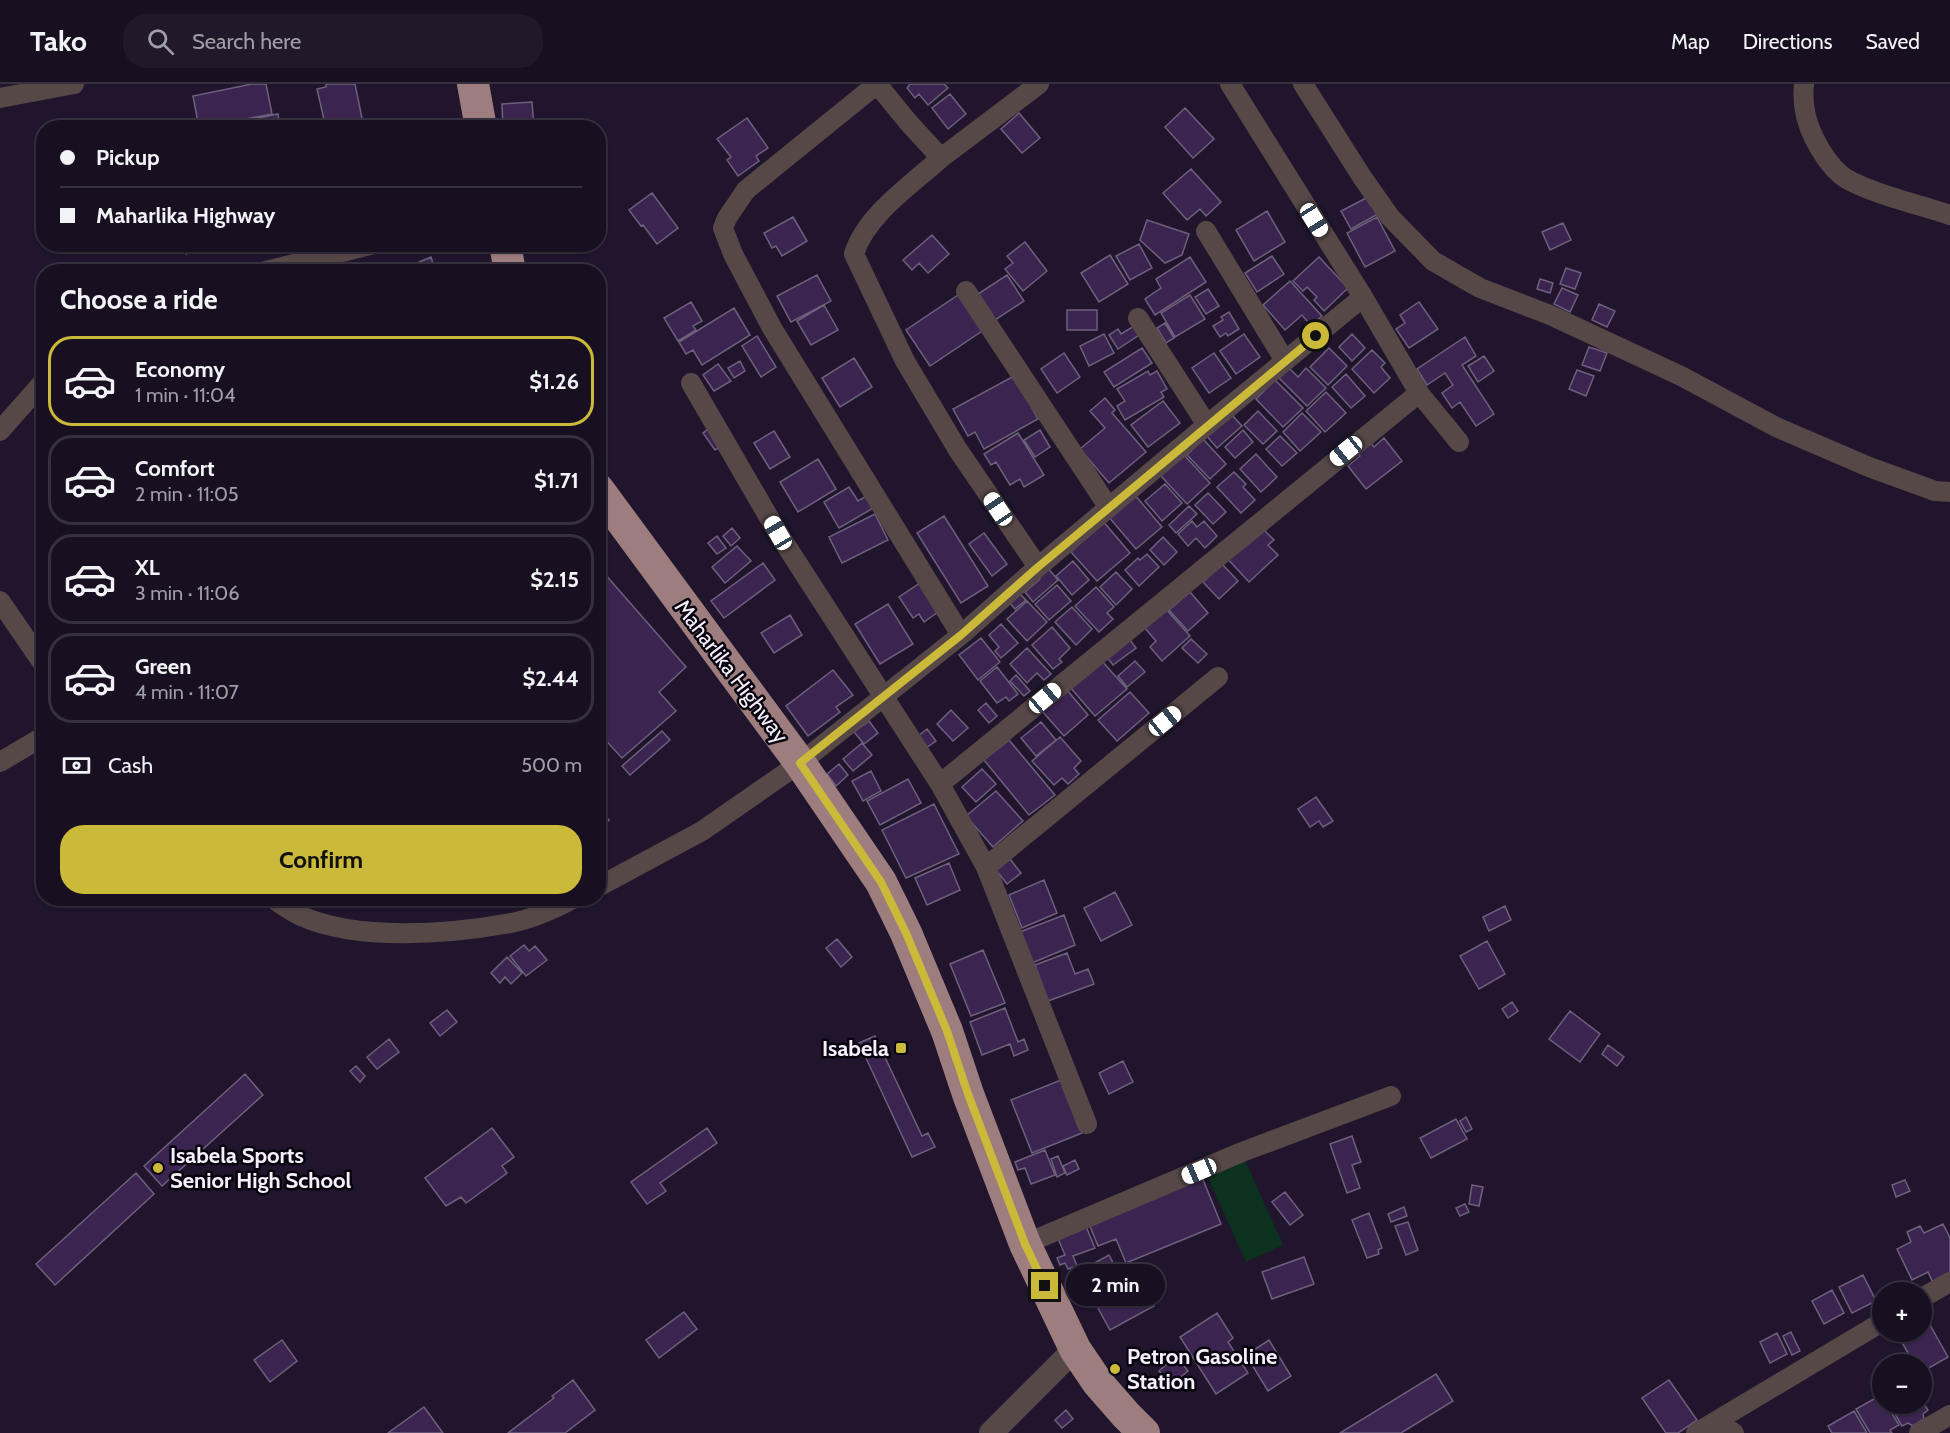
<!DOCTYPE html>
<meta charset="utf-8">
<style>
body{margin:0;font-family:Cabin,sans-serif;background:#21192a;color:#f1f3f6;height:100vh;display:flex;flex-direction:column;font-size:22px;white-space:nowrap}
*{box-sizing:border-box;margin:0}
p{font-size:20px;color:#9f9da5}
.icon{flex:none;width:33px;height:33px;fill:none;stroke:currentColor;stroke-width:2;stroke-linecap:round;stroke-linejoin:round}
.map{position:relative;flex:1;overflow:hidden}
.details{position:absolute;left:36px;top:180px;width:570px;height:642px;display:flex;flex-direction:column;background:#181021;border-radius:24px;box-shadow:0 2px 4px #0004,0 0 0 2px #36303f}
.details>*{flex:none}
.banner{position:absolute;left:36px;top:36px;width:570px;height:132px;border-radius:24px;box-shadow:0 2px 4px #0004,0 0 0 2px #36303f;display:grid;align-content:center;height:132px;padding:0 24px;background:#181021}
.tools{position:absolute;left:1872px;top:1198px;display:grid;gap:12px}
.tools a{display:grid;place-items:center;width:60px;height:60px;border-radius:50%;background:#181021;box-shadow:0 2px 4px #0004,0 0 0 2px #36303f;font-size:30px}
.end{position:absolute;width:27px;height:27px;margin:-14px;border:8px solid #cbb939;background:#111;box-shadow:0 0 0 3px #111}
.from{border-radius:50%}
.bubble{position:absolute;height:42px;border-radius:21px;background:#181021;box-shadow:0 2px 4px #0004,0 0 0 2px #36303f;font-size:20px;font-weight:800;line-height:42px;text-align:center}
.car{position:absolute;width:18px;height:36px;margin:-18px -9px;border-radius:8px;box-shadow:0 0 4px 2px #0007;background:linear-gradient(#fff 24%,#345 0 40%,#fff 0 76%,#345 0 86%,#fff 0)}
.banner b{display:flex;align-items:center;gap:21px;height:57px;font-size:22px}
.banner b+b{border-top:2px solid #36303f}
.banner i{width:15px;height:15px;background:#f1f3f6}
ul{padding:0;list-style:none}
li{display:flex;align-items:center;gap:18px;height:90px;margin:0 12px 9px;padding:0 12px;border:3px solid #36303f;border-radius:24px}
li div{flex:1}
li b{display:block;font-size:22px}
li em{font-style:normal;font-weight:800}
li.selected{border-color:#cbb939}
li>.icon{width:54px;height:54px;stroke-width:1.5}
h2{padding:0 24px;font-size:27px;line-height:72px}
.pay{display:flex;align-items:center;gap:15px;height:66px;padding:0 24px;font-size:22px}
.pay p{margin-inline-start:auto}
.action{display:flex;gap:12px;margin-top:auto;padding:12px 24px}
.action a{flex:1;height:69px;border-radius:24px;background:#cbb939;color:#111;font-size:24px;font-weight:800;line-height:69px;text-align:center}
header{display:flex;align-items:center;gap:36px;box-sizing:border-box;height:84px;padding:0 30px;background:#181021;border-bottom:2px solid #36303f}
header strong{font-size:28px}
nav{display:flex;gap:33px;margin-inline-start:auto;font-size:21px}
.search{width:420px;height:54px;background:#21192a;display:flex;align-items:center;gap:15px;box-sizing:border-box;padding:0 21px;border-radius:24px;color:#9f9da5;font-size:22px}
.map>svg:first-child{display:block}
</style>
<header>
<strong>Tako</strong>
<div class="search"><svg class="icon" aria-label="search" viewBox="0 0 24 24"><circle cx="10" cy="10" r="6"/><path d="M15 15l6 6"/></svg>Search here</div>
<nav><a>Map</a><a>Directions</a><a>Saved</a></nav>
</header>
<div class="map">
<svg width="1950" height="1349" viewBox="0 0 1950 1349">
<rect width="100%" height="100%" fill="#20152c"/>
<path fill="#0c321f" d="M1245 1076 1283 1161 1246 1178 1208 1094Z"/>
<path fill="#3b2550" stroke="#6d607c" stroke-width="1.5" d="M252 0H266L272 30 199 44 193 12Z
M326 0H355L364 44H326L317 5 326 3Z
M910 0H944L948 4 928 21 919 10 915 14 907 4Z
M950 10 966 30 948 45 932 24Z
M532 18 534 44H503L502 20Z
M1185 24 1214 55 1193 74 1165 43Z
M1019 29 1040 54 1022 69 1001 45Z
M278 30 280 44H208Z
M747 34 768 64 756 72 759 77 738 92 727 76 731 73 717 55Z
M1191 85 1221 118 1206 132 1200 125 1187 136 1163 109Z
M652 109 678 144 657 160 643 141 641 142 629 126Z
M1368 113 1378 130 1351 145 1341 127Z
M1267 127 1285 158 1254 177 1236 146Z
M793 133 807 157 782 172 776 162 772 164 764 149Z
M1377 133 1395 167 1365 183 1347 149Z
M1147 136 1189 150 1182 171 1165 179 1140 156Z
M1563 139 1571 156 1550 166 1542 148Z
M932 151 949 170 928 189 919 179 912 186 903 176Z
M1025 158 1047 187 1023 207 1005 185 1013 179 1007 172Z
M184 160H203L204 165 186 170Z
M1139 160 1152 184 1130 196 1116 172Z
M1110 171 1128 200 1099 218 1081 189Z
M1272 172 1284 190 1257 208 1245 189Z
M431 173 434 183 422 187 419 178Z
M1190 173 1206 198 1155 231 1145 215 1161 204 1156 195Z
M1319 173 1348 204 1324 227 1314 216 1317 213 1307 203 1303 207 1293 197Z
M1566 184 1581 189 1575 205 1560 200Z
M817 191 831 217 791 238 777 212Z
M1007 191 1024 217 995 236 978 210Z
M1540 195 1553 199 1550 209 1537 205Z
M1290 197 1322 232 1311 242 1302 231 1285 246 1263 221Z
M1562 204 1578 211 1570 228 1554 220Z
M1208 205 1219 222 1206 230 1195 213Z
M961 209 985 245 930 282 906 246Z
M1190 211 1205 235 1175 253 1161 229Z
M691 218 702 237 693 242 696 246 678 257 664 234Z
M1419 218 1438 245 1409 264 1396 245 1405 239 1400 231Z
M1599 220 1615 227 1607 243 1592 236Z
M824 221 838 246 811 261 797 237Z
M734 224 750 251 702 281 693 266 686 270 679 258Z
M1067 226H1097V246H1067Z
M1229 228 1239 245 1228 252 1226 249 1220 253 1213 242 1223 236 1221 233Z
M1165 239 1174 254 1166 259 1157 244Z
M1134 242 1139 251 1118 265 1109 251 1118 245 1121 250Z
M1104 250 1114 269 1089 282 1080 262Z
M1244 250 1260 273 1236 290 1220 267Z
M1352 250 1365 264 1352 277 1339 263Z
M757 252 776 283 761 293 742 262Z
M1465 253 1476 272 1462 281 1494 330 1476 342 1460 318 1452 324 1442 309 1453 301 1445 289 1427 301 1417 285Z
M1589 263 1607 269 1600 287 1582 281Z
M1142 264 1152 279 1114 303 1104 288Z
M1329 264 1347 282 1328 301 1310 283Z
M1372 266 1385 279 1381 283 1390 294 1374 309 1352 285Z
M1064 269 1080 293 1057 309 1041 285Z
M1214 269 1231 294 1209 309 1192 284Z
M1484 272 1494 287 1478 298 1468 282Z
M854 274 872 303 840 323 822 294Z
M740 277 745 287 734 294 728 284Z
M718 280 731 297 714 307 703 291Z
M1289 284 1298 293 1306 284 1326 304 1307 322 1279 294Z
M1577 286 1594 292 1586 312 1569 305Z
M1148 287 1150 291 1157 287 1167 305 1161 308 1164 313 1125 336 1117 322 1125 317 1117 305Z
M1346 290 1365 312 1351 324 1332 303Z
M1014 292 1038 335 984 365 975 348 968 352 953 325Z
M1275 296 1303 324 1283 343 1256 315Z
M1326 308 1346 329 1325 348 1306 327Z
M1105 314 1115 326 1112 329 1146 368 1109 399 1080 365 1105 344 1090 327Z
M1163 317 1180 339 1148 363 1131 341Z
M1258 327 1277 347 1263 360 1244 341Z
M1230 329 1242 342 1217 364 1206 351Z
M1302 329 1321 348 1300 367 1283 348Z
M712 342 725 360 715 366 703 349Z
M1040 346 1050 363 1035 373 1024 356Z
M1243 346 1253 358 1235 374 1225 363Z
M774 347 790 373 770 385 754 359Z
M1018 349 1044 391 1024 403 1020 395 1010 401 996 378 991 381 984 370Z
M1280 352 1297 369 1282 382 1266 365Z
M1384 354 1402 377 1366 405 1348 382 1360 372 1357 368 1370 358 1374 363Z
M1203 355 1226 380 1210 395 1187 371Z
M1183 370 1210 399 1187 420 1160 391Z
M1256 370 1277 393 1261 408 1240 385Z
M818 375 836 405 798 428 780 398Z
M1234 388 1246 400 1243 403 1255 416 1241 429 1217 403Z
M1165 400 1182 419 1162 437 1145 417Z
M849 403 858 417 868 411 875 423 839 444 824 418Z
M1208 409 1226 428 1213 440 1195 421Z
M1134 410 1162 443 1136 465 1108 432Z
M1189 422 1197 430 1176 449 1169 441Z
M875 430 888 456 842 479 829 453Z
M944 432 988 502 961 519 917 449Z
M1102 436 1130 469 1097 497 1071 468Z
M1192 437 1197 443 1204 437 1217 452 1205 464 1196 454 1188 462 1178 450Z
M1258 440 1274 456 1268 461 1278 471 1249 498 1225 472Z
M732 444 740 454 731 462 723 452Z
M984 449 1007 480 992 492 969 460Z
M717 452 726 464 717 470 708 459Z
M1163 453 1177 468 1164 481 1150 466Z
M737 462 751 477 725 499 712 483Z
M1147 470 1159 483 1139 502 1125 486 1138 474 1140 476Z
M1073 477 1089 496 1072 511 1056 492Z
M763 479 775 496 724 534 711 517Z
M1222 480 1238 497 1219 515 1203 498Z
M1046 482 1058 496 1033 518 1025 508 1040 495 1036 491Z
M1116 488 1132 505 1116 521 1100 503Z
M604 489 686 583 659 608 676 627 622 674 598 648V493Z
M920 499 938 528 924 538 919 530 913 534 899 513Z
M1057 501 1071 517 1049 536 1035 520Z
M1096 503 1114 523 1107 529 1113 535 1099 548 1075 522Z
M1190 508 1208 529 1188 547 1169 526Z
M1019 509 1026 516 1015 525 1009 518Z
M1027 517 1047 538 1027 557 1007 535Z
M888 520 913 560 880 580 855 540Z
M1072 523 1092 545 1076 561 1055 538Z
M1165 524 1190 552 1162 577 1150 563 1156 557 1144 543Z
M790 531 802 551 774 569 761 549Z
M1001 540 1018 559 1001 574 995 567 999 563 989 551Z
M1052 543 1070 564 1059 575 1062 578 1053 585 1032 561Z
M981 554 1000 578 978 596 959 571Z
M1191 555 1207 570 1198 579 1182 564Z
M1130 556 1136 564 1113 581 1107 573Z
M1027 564 1051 590 1044 596 1037 589 1027 599 1010 580Z
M1100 575 1127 605 1095 632 1069 602Z
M1135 577 1145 588 1127 603 1118 592Z
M997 583 1018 610 1009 617 1006 613 997 619 980 597Z
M833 586 853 611 836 623 840 628 808 652 786 622Z
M1016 591 1030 607 1024 612 1010 597Z
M1067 606 1088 631 1064 652 1042 627Z
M1130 608 1149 629 1117 657 1098 636Z
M986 619 997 632 989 639 978 626Z
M951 626 968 644 953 657 937 640Z
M869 637 878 649 864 660 854 648Z
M1041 638 1056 656 1036 672 1021 654Z
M927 645 936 657 923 666 914 655Z
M662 647 670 656 630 691 622 682Z
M1060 653 1081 677 1074 684 1079 690 1068 700 1062 694 1054 701 1032 677Z
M1009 656 1055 711 1029 731 984 676Z
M862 659 872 671 853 687 843 675Z
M839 680 848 691 836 702 827 690Z
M982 685 996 700 976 718 962 703Z
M871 687 881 707 863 717 852 697Z
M908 695 921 719 880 741 867 717Z
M996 707 1023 737 993 763 966 732Z
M1316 713 1333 737 1323 743 1319 737 1310 743 1298 725Z
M934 720 959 770 906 794 882 746Z
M598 726 609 736 598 747Z
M1010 775 1021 789 1007 800 996 786Z
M949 779 960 806 927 821 915 794Z
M1044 796 1057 829 1022 844 1009 811Z
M1115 808 1132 841 1101 857 1084 824Z
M1505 822 1511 836 1489 847 1483 833Z
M1064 831 1075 861 1032 879 1020 848Z
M837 855 852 873 841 883 826 864Z
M1487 857 1505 890 1479 905 1460 872Z
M524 861 529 867 535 862 547 876 526 892 510 872Z
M983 866 1005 919 971 932 950 880Z
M1067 869 1075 890 1088 885 1094 900 1048 917 1035 881Z
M507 873 522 889 511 900 505 893 500 899 491 889Z
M1512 918 1518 927 1508 934 1502 925Z
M1005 924 1018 958 1024 955 1028 966 1014 972 1010 960 982 971 970 938Z
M447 926 457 938 440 952 430 939Z
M1570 927 1600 950 1580 978 1549 955Z
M875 952 922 1052 928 1049 935 1063 912 1073 859 959Z
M389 955 399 968 377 985 367 973Z
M1608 961 1624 973 1617 982 1602 970Z
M1123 977 1133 998 1109 1010 1099 989Z
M356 982 365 992 360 998 350 987Z
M245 990 263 1011 162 1102 144 1082Z
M1061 996 1082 1049 1032 1069 1011 1016Z
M1466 1033 1472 1045 1466 1048 1460 1037Z
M1456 1035 1467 1055 1431 1074 1420 1054Z
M492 1044 514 1073 502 1082 507 1089 466 1119 461 1113 446 1122 425 1094Z
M707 1044 717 1059 660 1099 666 1107 647 1120 631 1098Z
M1352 1052 1361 1078 1352 1081 1360 1104 1347 1109 1330 1060Z
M1045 1066 1055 1091 1031 1100 1025 1084 1018 1086 1015 1078Z
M1058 1072 1065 1089 1057 1093 1051 1075Z
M1075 1076 1079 1085 1067 1091 1063 1082Z
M136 1089 154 1110 55 1201 36 1180Z
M1202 1093 1221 1140 1126 1179 1116 1155 1098 1162 1089 1140Z
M1905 1096 1910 1107 1896 1113 1892 1101Z
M1472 1101 1483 1103 1479 1122 1469 1120Z
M1285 1108 1303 1131 1290 1141 1272 1118Z
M1465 1120 1469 1128 1460 1132 1456 1124Z
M1404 1123 1407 1132 1391 1138 1388 1130Z
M1369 1129 1382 1164 1378 1166 1379 1170 1367 1174 1352 1136Z
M1408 1138 1418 1166 1406 1171 1395 1142Z
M1085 1140 1095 1164 1073 1172 1077 1182 1068 1185 1065 1179 1060 1181 1057 1174 1065 1171 1057 1152Z
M1943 1140 1950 1154V1190L1933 1199 1928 1188 1912 1196 1897 1165 1911 1158 1907 1148 1920 1142 1924 1149Z
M1109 1171 1119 1190 1114 1193 1127 1217 1146 1206 1154 1222 1110 1246 1078 1188Z
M1304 1173 1314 1200 1272 1215 1262 1188Z
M1863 1191 1876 1217 1852 1229 1839 1203Z
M1832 1206 1844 1229 1824 1240 1812 1217Z
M684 1228 697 1245 659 1274 646 1256Z
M1217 1229 1233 1254 1228 1258 1248 1289 1216 1310 1180 1253Z
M1930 1241 1948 1273 1922 1288V1281H1915L1901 1257 1917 1248H1922V1245Z
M1791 1248 1800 1267 1792 1271 1783 1252Z
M1777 1249 1787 1270 1770 1279 1760 1258Z
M282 1256 297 1277 270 1298 254 1276Z
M1269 1256 1291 1292 1268 1307 1246 1271Z
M1176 1272 1188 1287 1171 1301 1159 1287Z
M1436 1290 1453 1317 1401 1349H1340Z
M573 1296 595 1326 565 1349H508L554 1314 552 1312Z
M1669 1296 1697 1336 1678 1349H1666L1642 1314Z
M1881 1311 1882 1320H1886L1899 1341 1890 1346 1892 1349H1870L1856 1325Z
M1922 1317 1928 1326 1923 1330 1924 1335 1913 1342 1908 1339 1902 1342 1889 1320H1922Z
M424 1323 443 1349H388Z
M1066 1326 1073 1335 1062 1344 1055 1336Z
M1854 1327 1867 1349H1832L1828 1342Z"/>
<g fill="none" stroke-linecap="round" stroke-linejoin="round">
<path stroke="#574848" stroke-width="20" d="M877 0 746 106 727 134 723 144 733 170 772 244 961 551
M877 0 908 38 941 74C912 100 865 132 854 170L905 277 958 366 1038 483
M1230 0 1363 213 1419 309 1459 358
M1303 0 1362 93 1390 133 1433 177 1480 204 1550 231 1681 292 1776 343 1869 383 1935 407 1950 408
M1804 0C1802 18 1806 38 1814 54 1821 68 1829 81 1841 91 1861 107 1924 122 1950 131
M0 14 74 0
M941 74 1039 0
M1206 147 1285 277
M262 188 374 160
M966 207 1109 424
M1138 234 1207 341
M691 299 778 449 940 700 986 783 1087 1040
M0 347 44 297
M0 517 44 581
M0 678 44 652
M940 700 1419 309
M986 783 1218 593
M598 803 702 747 800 679 961 551 1038 483 1207 341 1363 213
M272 814C281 820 290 827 299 831 357 858 450 850 511 839 533 835 556 824 575 814
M1025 1160 1242 1068 1391 1012
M1922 1214 1950 1198
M1717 1338 1734 1349
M1696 1349 1882 1238
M1919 1349 1950 1331"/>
<path stroke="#574848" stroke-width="24" d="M991 1349 1075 1265"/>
<path stroke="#9e7d7e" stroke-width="32" d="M473 0 481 44
M505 160 510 188
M598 405 800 679 881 798 906 849 947 947 968 1010 1025 1160 1075 1265 1098 1299 1126 1331 1144 1349"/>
</g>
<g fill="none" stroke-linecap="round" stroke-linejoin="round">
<path stroke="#cbb939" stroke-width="8" d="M1045 1202 1025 1160 968 1010 947 947 906 849 881 798 800 679 961 551 1038 483 1316 252"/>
</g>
<g fill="#cbb939" stroke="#08040d" stroke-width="2">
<rect x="895" y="958" width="12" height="12" rx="3"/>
<circle cx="158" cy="1084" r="6"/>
<circle cx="1115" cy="1285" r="6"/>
</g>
<g text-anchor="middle" stroke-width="5" stroke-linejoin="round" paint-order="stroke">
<g font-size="22" fill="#f6f0fd" stroke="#08040d">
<text transform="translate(732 587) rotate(53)" y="8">Maharlika Highway</text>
</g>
<g font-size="22" font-weight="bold" fill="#f6f0fd" stroke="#08040d" text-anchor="start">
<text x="889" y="972" text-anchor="end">Isabela</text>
<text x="170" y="1079">Isabela Sports<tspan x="170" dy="25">Senior High School</tspan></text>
<text x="1127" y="1280">Petron Gasoline<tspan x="1127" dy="25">Station</tspan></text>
</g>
</g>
</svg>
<div class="tools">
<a>+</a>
<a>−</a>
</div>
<i class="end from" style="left:1316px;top:252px"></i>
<i class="end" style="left:1045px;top:1202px"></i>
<div class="bubble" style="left:1066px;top:1180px;width:99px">2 min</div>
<i class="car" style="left:1314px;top:136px;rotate:148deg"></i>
<i class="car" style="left:1346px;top:367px;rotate:231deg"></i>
<i class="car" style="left:998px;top:425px;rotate:326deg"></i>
<i class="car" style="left:778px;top:449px;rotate:330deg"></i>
<i class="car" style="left:1045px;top:614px;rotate:50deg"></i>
<i class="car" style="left:1165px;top:637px;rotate:51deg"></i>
<i class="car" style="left:1199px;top:1087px;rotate:247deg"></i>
<div class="banner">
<b><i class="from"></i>Pickup</b>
<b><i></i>Maharlika Highway</b>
</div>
<section class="details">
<h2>Choose a ride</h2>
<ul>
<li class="selected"><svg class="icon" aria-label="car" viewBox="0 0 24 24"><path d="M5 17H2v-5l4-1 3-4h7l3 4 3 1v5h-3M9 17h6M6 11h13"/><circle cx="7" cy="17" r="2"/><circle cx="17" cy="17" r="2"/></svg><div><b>Economy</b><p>1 min · 11:04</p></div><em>$1.26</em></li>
<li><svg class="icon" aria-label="car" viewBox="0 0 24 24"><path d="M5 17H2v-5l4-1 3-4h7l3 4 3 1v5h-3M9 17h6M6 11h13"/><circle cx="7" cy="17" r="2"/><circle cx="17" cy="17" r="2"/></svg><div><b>Comfort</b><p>2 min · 11:05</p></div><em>$1.71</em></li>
<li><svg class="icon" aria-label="car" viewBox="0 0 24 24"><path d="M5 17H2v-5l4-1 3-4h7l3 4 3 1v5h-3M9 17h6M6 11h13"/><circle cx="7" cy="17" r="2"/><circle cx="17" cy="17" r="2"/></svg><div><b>XL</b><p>3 min · 11:06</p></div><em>$2.15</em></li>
<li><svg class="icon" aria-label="car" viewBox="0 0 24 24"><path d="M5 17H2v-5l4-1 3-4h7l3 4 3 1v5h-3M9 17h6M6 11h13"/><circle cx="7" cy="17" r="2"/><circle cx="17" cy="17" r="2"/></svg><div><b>Green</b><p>4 min · 11:07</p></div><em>$2.44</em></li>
</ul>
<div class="pay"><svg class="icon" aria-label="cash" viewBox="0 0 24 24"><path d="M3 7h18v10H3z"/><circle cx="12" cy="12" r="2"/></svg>Cash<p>500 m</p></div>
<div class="action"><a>Confirm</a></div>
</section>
</div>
